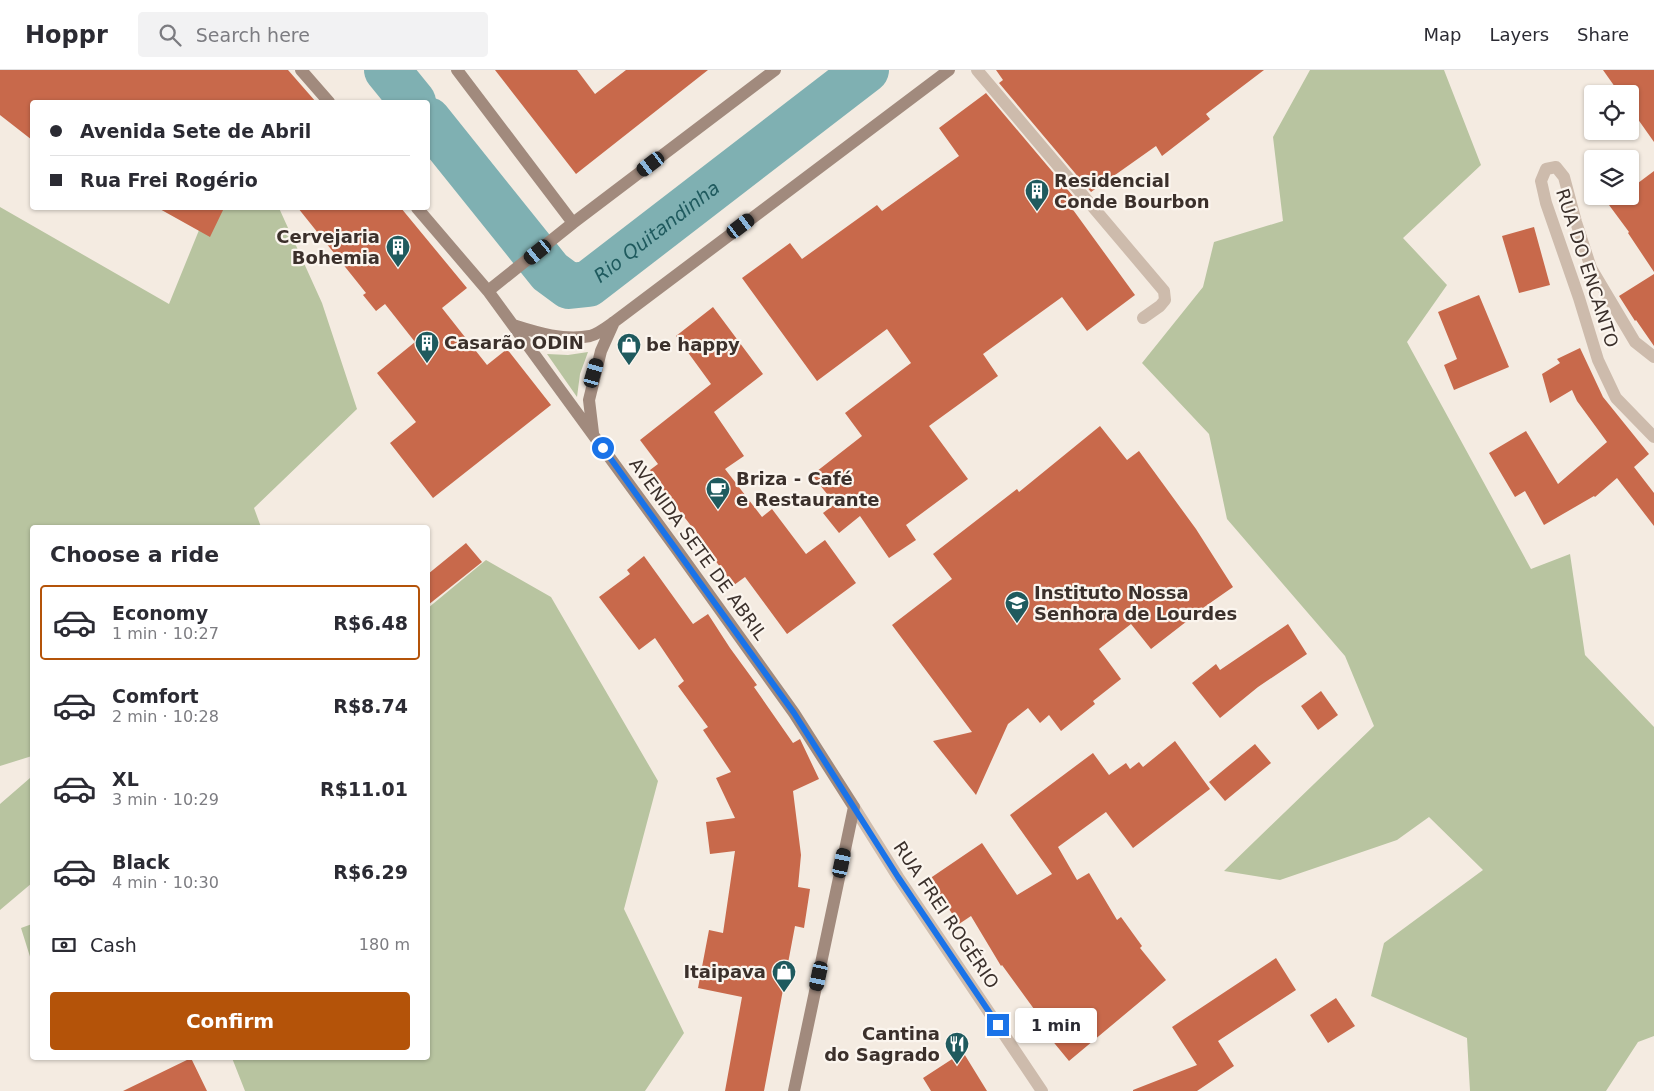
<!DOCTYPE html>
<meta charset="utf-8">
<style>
body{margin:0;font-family:"DejaVu Sans",sans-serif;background:#f2f2f3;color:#2b2b33;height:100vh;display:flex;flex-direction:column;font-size:19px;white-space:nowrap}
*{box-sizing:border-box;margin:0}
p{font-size:16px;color:#7c7c81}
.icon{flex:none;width:28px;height:28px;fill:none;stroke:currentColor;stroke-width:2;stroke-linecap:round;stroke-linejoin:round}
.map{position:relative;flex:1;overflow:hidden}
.side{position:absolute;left:30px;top:455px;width:400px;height:535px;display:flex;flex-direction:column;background:#fff;border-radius:5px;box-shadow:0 1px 4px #0004}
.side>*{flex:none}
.banner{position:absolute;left:30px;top:30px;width:400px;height:110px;border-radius:5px;box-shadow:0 1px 4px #0004;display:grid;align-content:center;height:110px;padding:0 20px;background:#fff}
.fabs{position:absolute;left:1584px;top:15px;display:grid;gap:10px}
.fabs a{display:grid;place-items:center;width:55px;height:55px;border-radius:5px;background:#fff;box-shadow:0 1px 4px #0004;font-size:25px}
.end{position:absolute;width:22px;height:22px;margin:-11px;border:6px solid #1a73e8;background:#fff;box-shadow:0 0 0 2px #fff}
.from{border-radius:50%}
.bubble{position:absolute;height:35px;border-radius:5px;background:#fff;box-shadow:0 1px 4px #0004;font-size:16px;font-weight:800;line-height:35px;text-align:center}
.car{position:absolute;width:15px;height:30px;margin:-15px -8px;border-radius:6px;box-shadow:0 0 4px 1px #0007;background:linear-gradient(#222 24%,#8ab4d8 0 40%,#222 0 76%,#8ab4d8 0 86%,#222 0)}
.banner b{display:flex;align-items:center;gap:18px;height:48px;font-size:19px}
.banner b+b{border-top:1px solid #e1e1e2}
.banner i{width:12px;height:12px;background:#2b2b33}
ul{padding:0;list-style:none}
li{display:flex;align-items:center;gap:15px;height:75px;margin:0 10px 8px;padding:0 10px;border:2px solid transparent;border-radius:5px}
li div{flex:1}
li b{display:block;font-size:19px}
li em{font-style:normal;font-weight:800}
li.current{border-color:#b45309}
li>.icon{width:45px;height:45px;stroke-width:1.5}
h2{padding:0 20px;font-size:22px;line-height:60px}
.pay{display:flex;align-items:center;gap:12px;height:55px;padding:0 20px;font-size:19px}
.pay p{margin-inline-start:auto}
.primary-button{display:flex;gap:10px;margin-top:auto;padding:10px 20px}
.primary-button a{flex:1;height:58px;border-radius:5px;background:#b45309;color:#fff;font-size:20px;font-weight:800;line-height:58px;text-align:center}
header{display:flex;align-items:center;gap:30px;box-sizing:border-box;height:70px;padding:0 25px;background:#fff;border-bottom:1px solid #e1e1e2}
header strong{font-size:24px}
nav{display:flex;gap:28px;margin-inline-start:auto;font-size:18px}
.search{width:350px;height:45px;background:#f2f2f3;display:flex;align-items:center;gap:12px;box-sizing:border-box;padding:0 18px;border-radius:5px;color:#7c7c81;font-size:19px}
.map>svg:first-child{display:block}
</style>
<header>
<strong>Hoppr</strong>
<div class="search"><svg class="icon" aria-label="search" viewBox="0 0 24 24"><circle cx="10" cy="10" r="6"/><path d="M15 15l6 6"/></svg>Search here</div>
<nav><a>Map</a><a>Layers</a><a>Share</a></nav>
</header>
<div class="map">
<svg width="1654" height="1021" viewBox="0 0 1654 1021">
<rect width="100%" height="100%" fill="#f4ebe1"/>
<path fill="#b8c4a0" d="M1310 0H1444L1481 95 1403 168 1447 215 1407 272 1531 499 1570 484 1585 585 1654 657V966L1638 972 1606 1021H1470L1467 968 1371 926 1384 873 1483 800 1429 747 1397 770 1280 810 1224 801 1374 656 1345 586 1227 449 1209 364 1142 293 1203 217 1214 172 1283 151 1273 67Z
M0 137 169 234 208 138H279L322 233 357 339 254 438 261 457 32 458V686L0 696Z
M588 282 580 304 577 327 547 284 568 285Z
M486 490 551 527 658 711 624 839 684 963 645 1021H245L232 988H428V538Z
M30 708 32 710V813L0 840V734Z
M32 854V893L21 858Z"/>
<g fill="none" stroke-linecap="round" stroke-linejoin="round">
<g stroke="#7fb0b2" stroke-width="46">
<path d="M387 0 413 32"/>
<path id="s1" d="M428 50 550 202 569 216 588 214 866 0"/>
</g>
</g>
<path fill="#c8694b" d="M0 0H288L316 32H32V70L0 45Z
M495 0H577L595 24 626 0H708L576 104Z
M996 0H1264L1206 44 1210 49 1162 86 1156 76 1091 122 999 13 1003 10Z
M1603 0H1654V72L1630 38V24H1620Z
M986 23 1078 132 1071 137 1135 225 1087 261 1062 227 983 284 998 306 929 356 968 409 906 455 916 470 889 488 860 446 839 463 823 443 835 434 812 405 862 366 845 343 911 293 887 259 817 311 742 208 790 173 802 189 877 135 882 141 959 86 939 58Z
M1654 101V202L1628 163 1629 162 1609 135 1620 126H1630V119Z
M158 138H224L210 167Z
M298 138H401L467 218 442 238 487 295 507 279 551 335 433 428 390 373 416 352 377 303 415 272 385 234 376 241 363 225 366 223Z
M1534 157 1550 215 1519 223 1502 166Z
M1654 204V276L1636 250 1635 251 1619 226Z
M1479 225 1509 297 1454 320 1444 295 1457 289 1438 242Z
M713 237 763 304 714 342 744 386 725 399 762 447 772 439 806 484 825 470 856 513 787 564 745 507 734 515 711 485 713 484 678 439 677 440 650 400 658 394 640 370 711 314 676 266Z
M1580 278 1603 327 1649 384 1634 397 1654 423V456L1617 408 1595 427 1594 426 1544 455 1525 421 1515 427 1489 383 1526 361 1558 414 1607 372 1577 331 1572 320 1550 333 1542 304 1560 293 1557 289Z
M1100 356 1127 390 1139 381 1196 459 1233 517 1190 547 1191 548 1151 579 1131 554 1099 579 1121 609 1093 631 1095 634 1061 661 1049 645 1040 653 1028 638 1008 654 976 725 933 671 972 662 892 555 952 509 933 484 1017 419 1019 422Z
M466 473 482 492 428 535V504Z
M644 486 693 554 708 544 730 578 757 615 754 617 793 673 800 669 819 709 793 721 801 785 798 817 810 819 804 858 795 856 764 1021H725L742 927 698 918 709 860 723 863 735 781 710 784 706 752 735 748 716 708 731 702 703 660 708 657 678 616 684 611 655 568 639 580 599 527 630 504 627 500Z
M1288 554 1307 584 1258 617 1220 648 1192 613 1216 594 1220 600Z
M1321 621 1338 645 1318 660 1301 636Z
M1175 671 1210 719 1133 778 1106 742 1058 777 1077 810 1089 803 1117 850 1121 847 1142 876 1140 878 1166 910 1069 991 1046 963 1050 961 1002 895 1001 896 971 846 959 854 929 809 982 773 1017 825 1052 804 1010 745 1093 683 1109 705 1126 693 1130 699 1139 692 1143 697Z
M1255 674 1271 693 1225 731 1209 712Z
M1276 888 1296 920 1218 971 1234 996 1197 1021H1133V1020L1197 995 1172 957Z
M1336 928 1355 956 1328 973 1310 945Z
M963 982 987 1021H931L923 1008Z
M191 988 207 1021H123Z"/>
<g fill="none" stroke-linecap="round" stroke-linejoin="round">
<path stroke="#cdbbac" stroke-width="12" d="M977 0 1164 221 1165 230 1160 236 1143 248
M1654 287 1635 272 1591 198 1576 152 1564 107 1556 97 1546 99 1541 111 1546 133 1579 228 1598 290 1616 328 1654 367
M854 737 898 807 1042 1021"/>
<path stroke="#a18a7d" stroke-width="12" d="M301 0 329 32
M457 0 573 153
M417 138 488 221 675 477 794 643 854 737 794 1021
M488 221 573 153 775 0
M513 255C538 263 564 271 590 266 598 264 607 257 614 252L949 0
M593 363 589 330 601 281 614 252"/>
</g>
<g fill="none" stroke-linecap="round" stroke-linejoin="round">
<path stroke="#1a73e8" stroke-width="6" d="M603 378 794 643 898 807 998 955"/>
</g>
<defs>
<symbol id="building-pin" viewBox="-11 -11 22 30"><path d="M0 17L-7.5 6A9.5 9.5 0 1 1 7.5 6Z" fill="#1f5a5e" stroke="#fbf5ee"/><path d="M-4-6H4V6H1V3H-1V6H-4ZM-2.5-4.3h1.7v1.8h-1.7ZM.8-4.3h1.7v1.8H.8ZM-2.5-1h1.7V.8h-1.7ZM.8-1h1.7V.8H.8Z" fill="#fff"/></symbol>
<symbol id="shop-pin" viewBox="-11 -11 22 30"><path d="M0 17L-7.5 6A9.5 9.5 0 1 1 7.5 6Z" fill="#1f5a5e" stroke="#fbf5ee"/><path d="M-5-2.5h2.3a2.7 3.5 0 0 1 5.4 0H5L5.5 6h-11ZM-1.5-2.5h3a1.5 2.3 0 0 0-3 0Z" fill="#fff"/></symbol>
<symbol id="cafe-pin" viewBox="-11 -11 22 30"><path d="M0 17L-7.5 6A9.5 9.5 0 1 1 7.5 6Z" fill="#1f5a5e" stroke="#fbf5ee"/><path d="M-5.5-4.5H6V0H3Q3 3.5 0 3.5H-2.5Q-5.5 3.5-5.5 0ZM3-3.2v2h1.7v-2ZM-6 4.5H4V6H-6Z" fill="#fff"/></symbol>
<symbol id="school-pin" viewBox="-11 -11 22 30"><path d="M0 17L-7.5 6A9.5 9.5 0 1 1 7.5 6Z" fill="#1f5a5e" stroke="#fbf5ee"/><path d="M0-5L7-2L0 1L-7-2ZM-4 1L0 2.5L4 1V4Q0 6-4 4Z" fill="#fff"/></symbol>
<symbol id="restaurant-pin" viewBox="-11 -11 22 30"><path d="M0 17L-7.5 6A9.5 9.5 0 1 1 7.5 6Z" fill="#1f5a5e" stroke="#fbf5ee"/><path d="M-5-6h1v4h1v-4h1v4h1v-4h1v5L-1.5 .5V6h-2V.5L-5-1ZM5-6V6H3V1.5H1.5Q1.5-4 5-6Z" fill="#fff"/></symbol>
</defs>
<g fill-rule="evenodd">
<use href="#building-pin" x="1023" y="107" width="28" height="38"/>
<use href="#building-pin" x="384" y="163" width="28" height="38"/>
<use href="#building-pin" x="413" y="259" width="28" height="38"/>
<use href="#shop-pin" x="615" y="261" width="28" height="38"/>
<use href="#cafe-pin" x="704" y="405" width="28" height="38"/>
<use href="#school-pin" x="1003" y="519" width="28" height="38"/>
<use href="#shop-pin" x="770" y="888" width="28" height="38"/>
<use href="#restaurant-pin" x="943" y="960" width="28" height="38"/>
</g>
<g text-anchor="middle" stroke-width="4.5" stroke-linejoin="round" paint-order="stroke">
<g font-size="18" font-weight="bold" fill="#3b302b" stroke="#fbf5ee" text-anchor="start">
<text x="1054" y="117">Residencial<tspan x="1054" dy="21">Conde Bourbon</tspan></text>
<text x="380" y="173" text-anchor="end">Cervejaria<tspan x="380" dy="21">Bohemia</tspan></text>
<text x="444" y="279">Casarão ODIN</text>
<text x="646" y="281">be happy</text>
<text x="736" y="415">Briza - Café<tspan x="736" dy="21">e Restaurante</tspan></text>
<text x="1034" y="529">Instituto Nossa<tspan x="1034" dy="21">Senhora de Lourdes</tspan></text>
<text x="766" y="908" text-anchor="end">Itaipava</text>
<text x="940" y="970" text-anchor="end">Cantina<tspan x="940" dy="21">do Sagrado</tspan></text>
</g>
<g font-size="18" fill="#3b302b" stroke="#fbf5ee">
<text transform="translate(1587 198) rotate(72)" y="6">RUA DO ENCANTO</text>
<text transform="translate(698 479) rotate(54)" y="6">AVENIDA SETE DE ABRIL</text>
<text transform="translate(946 845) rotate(56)" y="6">RUA FREI ROGÉRIO</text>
</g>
<g font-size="19" font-style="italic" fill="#1f5a5e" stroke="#fbf5ee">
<text dy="7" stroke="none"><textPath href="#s1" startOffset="324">Rio Quitandinha</textPath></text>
</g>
</g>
</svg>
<div class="fabs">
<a><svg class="icon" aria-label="locate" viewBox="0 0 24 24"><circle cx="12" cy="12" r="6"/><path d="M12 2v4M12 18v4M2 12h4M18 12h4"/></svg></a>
<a><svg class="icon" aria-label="layers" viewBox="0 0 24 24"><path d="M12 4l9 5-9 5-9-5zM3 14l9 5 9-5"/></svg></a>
</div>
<i class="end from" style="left:603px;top:378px"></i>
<i class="end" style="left:998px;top:955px"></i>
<div class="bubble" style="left:1015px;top:938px;width:82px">1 min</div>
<i class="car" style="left:651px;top:94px;rotate:233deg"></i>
<i class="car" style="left:741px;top:156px;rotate:53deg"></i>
<i class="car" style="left:538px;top:182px;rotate:231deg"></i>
<i class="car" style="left:594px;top:303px;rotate:16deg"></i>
<i class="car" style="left:842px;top:793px;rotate:12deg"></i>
<i class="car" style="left:819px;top:906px;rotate:192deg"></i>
<div class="banner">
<b><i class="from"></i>Avenida Sete de Abril</b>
<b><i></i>Rua Frei Rogério</b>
</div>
<section class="side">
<h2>Choose a ride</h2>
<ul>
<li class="current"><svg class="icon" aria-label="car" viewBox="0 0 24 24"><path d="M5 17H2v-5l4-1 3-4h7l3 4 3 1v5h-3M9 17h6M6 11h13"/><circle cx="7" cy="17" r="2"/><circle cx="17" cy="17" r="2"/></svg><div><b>Economy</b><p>1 min · 10:27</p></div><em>R$6.48</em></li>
<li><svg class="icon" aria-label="car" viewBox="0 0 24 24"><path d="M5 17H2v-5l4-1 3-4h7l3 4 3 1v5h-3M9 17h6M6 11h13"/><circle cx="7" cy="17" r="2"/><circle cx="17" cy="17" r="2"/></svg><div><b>Comfort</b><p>2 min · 10:28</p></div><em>R$8.74</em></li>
<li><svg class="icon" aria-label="car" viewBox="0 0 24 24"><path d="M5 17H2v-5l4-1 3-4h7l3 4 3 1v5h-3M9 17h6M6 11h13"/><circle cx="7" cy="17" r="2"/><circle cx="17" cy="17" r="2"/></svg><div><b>XL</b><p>3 min · 10:29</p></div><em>R$11.01</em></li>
<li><svg class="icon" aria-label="car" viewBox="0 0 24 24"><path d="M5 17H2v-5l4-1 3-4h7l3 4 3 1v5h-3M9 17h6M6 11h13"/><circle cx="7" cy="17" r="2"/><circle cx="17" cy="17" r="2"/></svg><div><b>Black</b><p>4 min · 10:30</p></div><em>R$6.29</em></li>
</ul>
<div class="pay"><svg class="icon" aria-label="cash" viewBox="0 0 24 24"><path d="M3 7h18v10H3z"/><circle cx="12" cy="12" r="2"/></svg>Cash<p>180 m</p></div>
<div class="primary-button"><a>Confirm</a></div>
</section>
</div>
